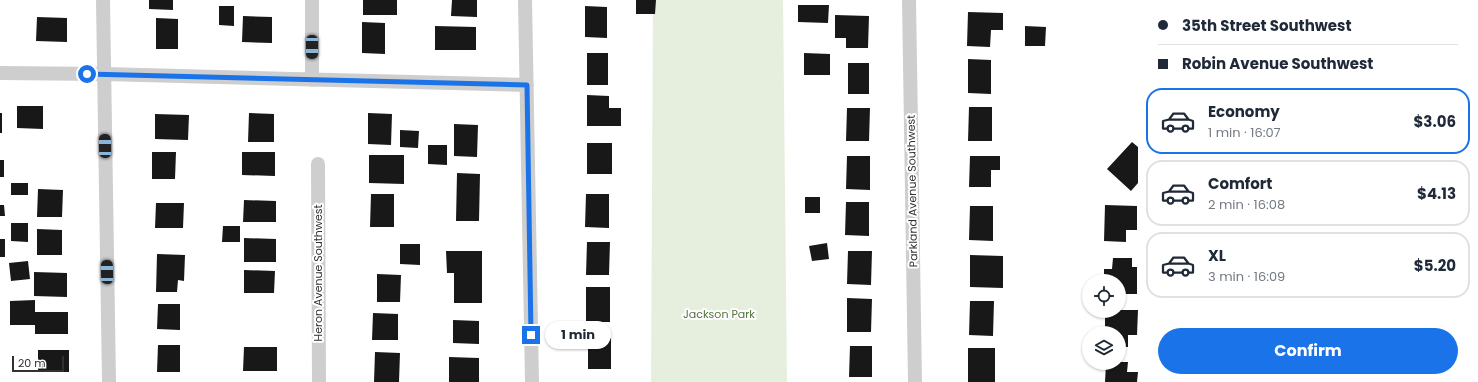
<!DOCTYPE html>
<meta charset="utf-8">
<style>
body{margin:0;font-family:Poppins,sans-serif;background:#f2f2f3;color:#1f2937;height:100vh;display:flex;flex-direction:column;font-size:15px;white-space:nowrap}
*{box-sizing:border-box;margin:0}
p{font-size:13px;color:#747a83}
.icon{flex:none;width:22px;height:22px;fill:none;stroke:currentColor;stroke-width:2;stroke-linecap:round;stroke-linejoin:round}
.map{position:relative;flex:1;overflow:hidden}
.side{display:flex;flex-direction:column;background:#fff;width:340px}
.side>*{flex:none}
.banner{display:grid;align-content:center;height:88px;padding:0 20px;background:#fff}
.buttons{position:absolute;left:1082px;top:274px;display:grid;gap:8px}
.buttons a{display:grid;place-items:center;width:44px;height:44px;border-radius:50%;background:#fff;box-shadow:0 1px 3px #0004;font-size:20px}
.scale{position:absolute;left:12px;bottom:10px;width:52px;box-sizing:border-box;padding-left:4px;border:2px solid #313131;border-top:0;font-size:11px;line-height:14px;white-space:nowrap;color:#313131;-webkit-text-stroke:3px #fff;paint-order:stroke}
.end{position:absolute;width:18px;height:18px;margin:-9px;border:5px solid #1a73e8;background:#fff;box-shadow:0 0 0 2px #fff}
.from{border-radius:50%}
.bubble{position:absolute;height:28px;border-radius:14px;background:#fff;box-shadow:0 1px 3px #0004;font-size:13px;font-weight:700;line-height:28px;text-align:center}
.car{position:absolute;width:12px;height:24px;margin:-12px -6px;border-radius:5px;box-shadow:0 0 3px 1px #0007;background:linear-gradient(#222 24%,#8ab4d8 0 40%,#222 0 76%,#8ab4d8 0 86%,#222 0)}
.banner b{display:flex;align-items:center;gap:14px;height:38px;font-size:15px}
.banner b+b{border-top:1px solid #e0e1e3}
.banner i{width:10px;height:10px;background:#1f2937}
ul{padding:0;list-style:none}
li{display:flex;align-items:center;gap:12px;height:66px;margin:0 8px 6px;padding:0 12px;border:2px solid #e0e1e3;border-radius:16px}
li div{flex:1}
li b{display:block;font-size:15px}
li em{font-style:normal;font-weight:700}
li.active{border-color:#1a73e8}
li>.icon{width:36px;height:36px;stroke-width:1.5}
.button{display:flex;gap:8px;margin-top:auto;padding:8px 20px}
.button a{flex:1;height:46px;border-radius:24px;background:#1a73e8;color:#fff;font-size:16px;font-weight:700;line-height:46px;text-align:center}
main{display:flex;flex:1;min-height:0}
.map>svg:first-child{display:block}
</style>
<main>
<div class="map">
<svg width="1138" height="382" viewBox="0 0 1138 382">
<rect width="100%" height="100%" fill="#fff"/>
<path fill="#e6efde" d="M653 0H783L787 382H651Z"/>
<path fill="#181818" d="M149 0H173V10L149 9Z
M363 0H397V15H363Z
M452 0H477V17L451 16Z
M636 0H656L655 14H636Z
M798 5H829L828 23 798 22Z
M219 6H234V26L219 25Z
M585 6 607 7V38L585 37Z
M968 12 1003 13V30H991L990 47 967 46Z
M835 15 869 16 868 48H846V38H835Z
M243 16 272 17V43L242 42Z
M37 17 67 18V42L36 41Z
M156 18 178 19V49H156Z
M362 22 385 23V54L362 53Z
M435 26 476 27V50H435Z
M1025 26 1046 27 1045 46H1025Z
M587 53H608V85H587Z
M804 53 830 54V75H804Z
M968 59 991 60V94L968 93Z
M848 63H869V94H848Z
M587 95 609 96V108H621V126H587Z
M17 106H43V129L17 128Z
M969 107H992V141H968Z
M847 108H870L869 141H846Z
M0 113H2V133H0Z
M249 113 274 114V142H248Z
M368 113 392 114 391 145 368 144Z
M155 114 189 115 188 140 155 139Z
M454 124 478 125 477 157 454 156Z
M400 130 419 131 418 148 400 147Z
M1132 142 1138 147V183L1131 191 1107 169Z
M587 143H612V174H587Z
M428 145H447V165L428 164Z
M152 152H176L175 179H152Z
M242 152H275V176L242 175Z
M369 155H404V184L369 183Z
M847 156H870V190L846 189Z
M970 156H1000V170H991V187H969Z
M0 160H4V177H0Z
M457 173 480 174 479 221H456Z
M11 183H28V195H11Z
M38 189 63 190 62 217H37Z
M371 194H394V227H370Z
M586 194H609V228L585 227Z
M805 197H820V213H805Z
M244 200 276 201V222H243Z
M846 202H869V236L845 235Z
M156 203H184L183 228H155Z
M0 205H4L5 216H0Z
M1105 205 1137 206V230H1126V242L1104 241Z
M970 206H993V241L969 240Z
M11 223H28V242L11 241Z
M223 226H240V242H222Z
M37 229 62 230V255H37Z
M244 238 276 239V262H244Z
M0 239H5V257H0Z
M587 242H610L609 275H586Z
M827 243 829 259 812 261 809 246Z
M400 244H420V265L400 264Z
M446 251H482V303H454V273H447Z
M848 251H872L871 285 847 284Z
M157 254 185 255 184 281 178 280 177 292H156Z
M970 255 1003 256V288L970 287Z
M1113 258H1132V267H1137V294H1119V281H1104V269H1112Z
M28 261 30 279 11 281 9 263Z
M244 270 275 271 274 293H244Z
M34 272 67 273V297L34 296Z
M377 274 401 275 400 302H377Z
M586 287H610V322H586Z
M847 298 872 299 871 332H847Z
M35 300V312H68V334H35V325H10V301Z
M970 301H994L993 336 969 335Z
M158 304H180V330L157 329Z
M1119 310H1138L1137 335H1128V347H1119V333H1105V311H1119Z
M373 313 398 314V340H372Z
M453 320 479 321V344L453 343Z
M588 337 611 338V369H588Z
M158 345H180V372H157Z
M850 346H872V377H849Z
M244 347H277V371H243Z
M968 348H995V382H968Z
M38 350H69V372H38Z
M375 352 400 353 399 382H374Z
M449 357 479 358V382H449Z
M1119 362H1128L1127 372H1138L1137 382H1105L1106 363H1119Z"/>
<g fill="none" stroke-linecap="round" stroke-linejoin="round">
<path stroke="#cecece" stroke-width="14" d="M103 0 109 382
M525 0 532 382
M909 0 915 382
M0 73 104 74 527 85
M312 80V0
M318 164 319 382"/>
</g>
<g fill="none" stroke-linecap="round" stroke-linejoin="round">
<path stroke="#1a73e8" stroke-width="5" d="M87 74 527 85 531 335"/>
</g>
<g text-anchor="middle" stroke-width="4" stroke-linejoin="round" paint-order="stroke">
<g font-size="11" fill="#313131" stroke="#fff">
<text transform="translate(912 191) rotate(-91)" y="4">Parkland Avenue Southwest</text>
<text transform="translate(318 273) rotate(-90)" y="4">Heron Avenue Southwest</text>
</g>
<g font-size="11" fill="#507239" stroke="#fff">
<text x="719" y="318">Jackson Park</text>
</g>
</g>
</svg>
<div class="buttons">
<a><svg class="icon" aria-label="locate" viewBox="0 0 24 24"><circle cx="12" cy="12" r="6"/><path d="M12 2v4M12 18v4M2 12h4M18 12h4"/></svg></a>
<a><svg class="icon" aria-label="layers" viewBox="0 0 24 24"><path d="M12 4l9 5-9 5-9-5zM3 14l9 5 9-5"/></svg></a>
</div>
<div class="scale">20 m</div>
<i class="end from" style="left:87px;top:74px"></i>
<i class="end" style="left:531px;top:335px"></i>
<div class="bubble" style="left:545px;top:321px;width:66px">1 min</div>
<i class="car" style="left:312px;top:47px;rotate:180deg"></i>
<i class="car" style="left:105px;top:146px;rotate:359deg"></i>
<i class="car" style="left:107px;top:272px;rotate:359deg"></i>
</div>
<section class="side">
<div class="banner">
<b><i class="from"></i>35th Street Southwest</b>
<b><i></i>Robin Avenue Southwest</b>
</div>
<ul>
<li class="active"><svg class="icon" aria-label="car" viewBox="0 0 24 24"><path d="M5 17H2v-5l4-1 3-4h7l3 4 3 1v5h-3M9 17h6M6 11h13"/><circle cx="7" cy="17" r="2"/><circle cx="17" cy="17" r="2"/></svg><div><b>Economy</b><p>1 min · 16:07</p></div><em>$3.06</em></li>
<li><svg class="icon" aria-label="car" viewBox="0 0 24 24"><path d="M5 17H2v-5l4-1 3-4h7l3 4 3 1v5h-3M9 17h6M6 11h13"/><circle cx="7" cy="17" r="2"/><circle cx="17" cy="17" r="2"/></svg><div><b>Comfort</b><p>2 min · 16:08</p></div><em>$4.13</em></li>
<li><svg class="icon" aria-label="car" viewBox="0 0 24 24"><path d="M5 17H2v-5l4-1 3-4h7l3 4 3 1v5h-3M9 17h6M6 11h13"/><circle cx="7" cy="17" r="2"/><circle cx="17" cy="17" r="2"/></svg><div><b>XL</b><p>3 min · 16:09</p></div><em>$5.20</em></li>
</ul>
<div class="button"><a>Confirm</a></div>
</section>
</main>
